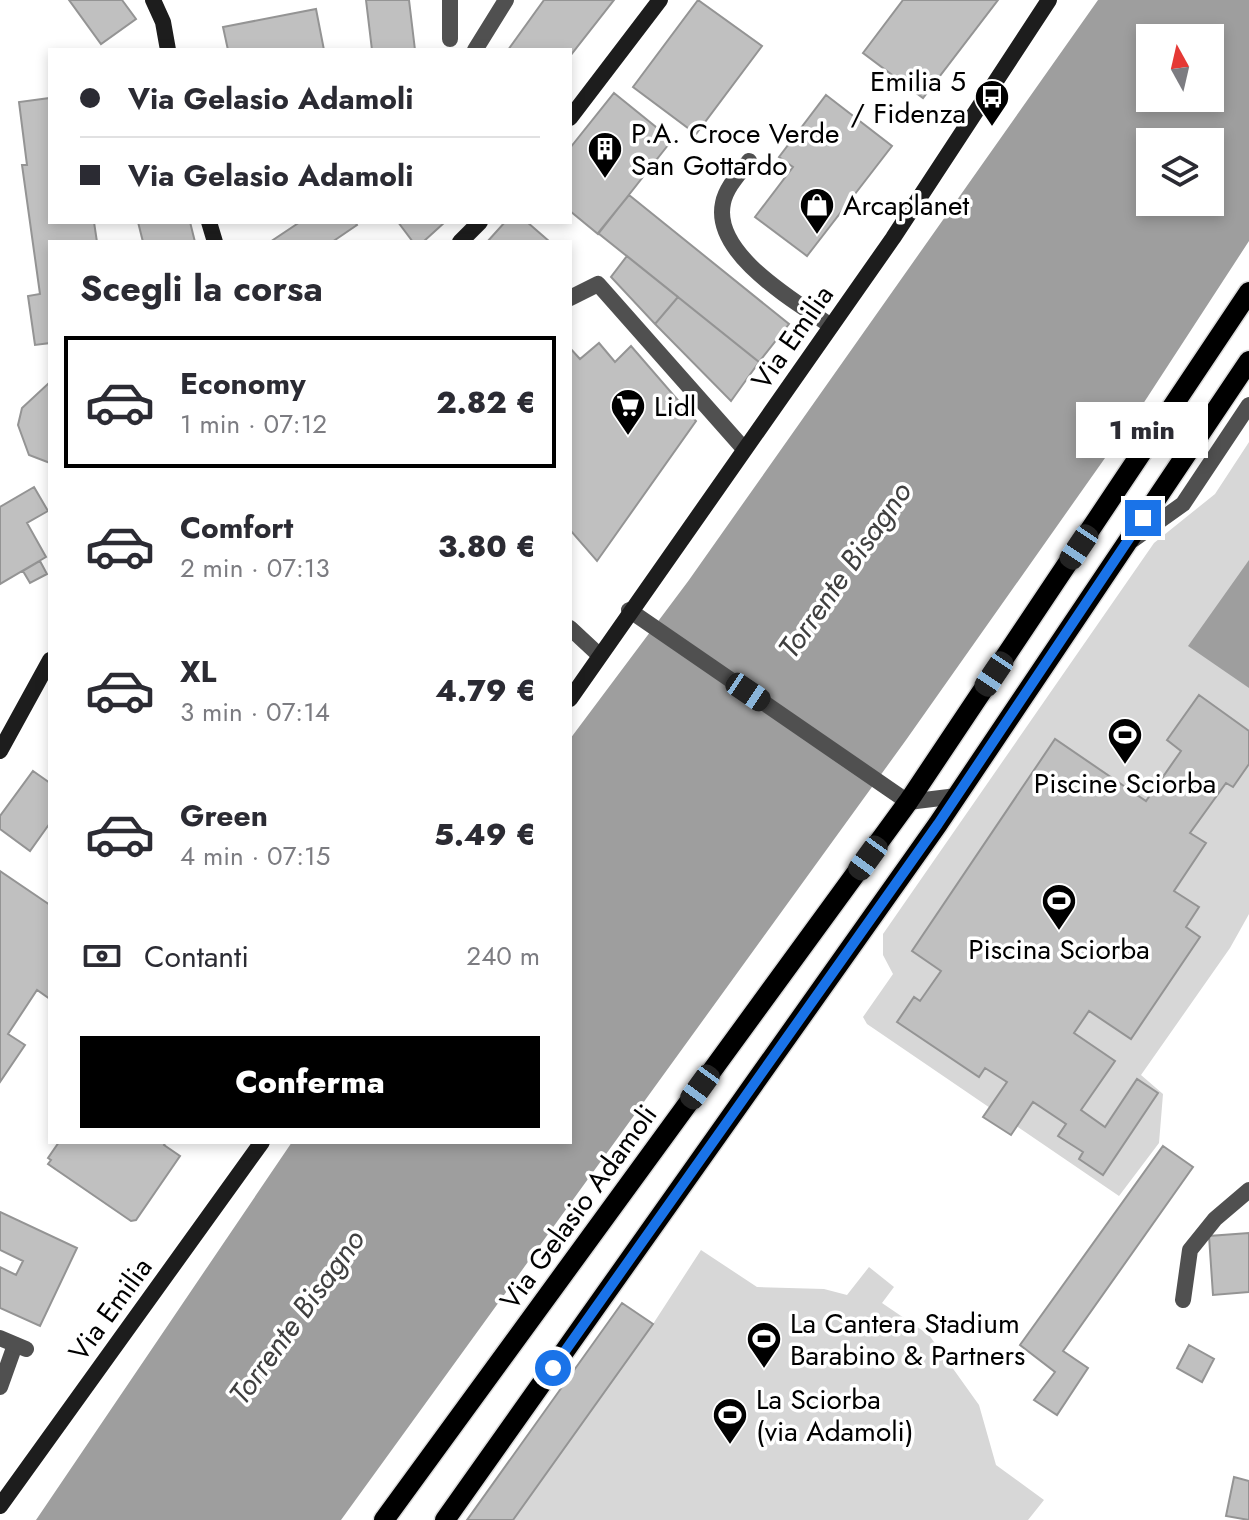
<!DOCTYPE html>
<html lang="it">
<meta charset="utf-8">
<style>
body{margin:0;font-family:Jost,sans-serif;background:#f2f2f3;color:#2b2b33;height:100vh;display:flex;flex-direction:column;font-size:30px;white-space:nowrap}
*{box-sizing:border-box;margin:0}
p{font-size:26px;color:#7c7c81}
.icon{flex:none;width:44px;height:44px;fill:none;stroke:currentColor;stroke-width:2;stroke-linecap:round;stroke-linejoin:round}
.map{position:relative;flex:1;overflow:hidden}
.details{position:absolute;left:48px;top:240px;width:524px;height:904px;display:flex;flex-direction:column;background:#fff;border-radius:0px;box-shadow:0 4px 12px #0003}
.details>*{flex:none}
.guide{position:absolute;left:48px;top:48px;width:524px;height:176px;border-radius:0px;box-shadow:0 4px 12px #0003;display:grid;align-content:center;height:176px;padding:0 32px;background:#fff}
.needle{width:52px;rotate:352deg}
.fabs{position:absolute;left:1136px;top:24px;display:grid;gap:16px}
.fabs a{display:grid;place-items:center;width:88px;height:88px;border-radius:0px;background:#fff;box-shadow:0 4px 12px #0003;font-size:40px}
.end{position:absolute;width:36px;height:36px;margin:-18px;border:10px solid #1a73e8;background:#fff;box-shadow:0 0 0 4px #fff}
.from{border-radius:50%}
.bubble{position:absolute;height:56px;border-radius:0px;background:#fff;box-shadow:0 4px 12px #0003;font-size:26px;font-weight:800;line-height:56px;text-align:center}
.car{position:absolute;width:24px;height:48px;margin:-24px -12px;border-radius:10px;box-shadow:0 0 6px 2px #0007;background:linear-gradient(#222 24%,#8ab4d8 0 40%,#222 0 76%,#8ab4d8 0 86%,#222 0)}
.guide b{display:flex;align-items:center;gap:28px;height:76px;font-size:30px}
.guide b+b{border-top:2px solid #e1e1e2}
.guide i{width:20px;height:20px;background:#2b2b33}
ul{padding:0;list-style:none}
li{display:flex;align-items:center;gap:24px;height:132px;margin:0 16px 12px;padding:0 16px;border:4px solid transparent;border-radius:0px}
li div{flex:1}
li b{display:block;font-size:30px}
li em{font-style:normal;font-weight:800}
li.current{border-color:#000}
li>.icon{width:72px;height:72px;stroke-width:1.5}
h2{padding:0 32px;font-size:36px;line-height:96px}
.pay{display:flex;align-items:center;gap:20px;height:88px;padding:0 32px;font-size:30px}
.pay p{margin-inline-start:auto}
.cta{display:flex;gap:16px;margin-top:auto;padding:16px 32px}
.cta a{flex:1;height:92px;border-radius:0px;background:#000;color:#fff;font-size:32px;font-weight:800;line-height:92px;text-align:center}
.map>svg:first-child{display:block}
</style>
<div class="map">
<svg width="1249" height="1520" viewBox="0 0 1249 1520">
<rect width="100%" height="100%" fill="#fff"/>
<path fill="#d7d7d7" d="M1249 442V914L1230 948 1141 1075 1163 1094 1159 1143 1119 1196 867 1024 863 1017 893 974 883 955V934L1154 543 1215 494Z
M701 1250 757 1287 824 1289 847 1295 869 1267 894 1287 882 1303 929 1335 979 1405 996 1465 1044 1500 1028 1520H468L622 1303 653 1324Z"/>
<path fill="#9e9e9e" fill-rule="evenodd" d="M1098 0H1249V241L1141 407 906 740 341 1520H36L292 1142H570V739L689 580ZM1150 38H1210V98H1150ZM1150 142H1210V202H1150Z
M1249 560V688L1188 646Z"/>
<path fill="#c0c0c0" stroke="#949494" stroke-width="2" d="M69 0H122L136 19 101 44Z
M366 0H409L415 50H372Z
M544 0H614L570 56V50H508Z
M698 0 762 46 696 134 633 87Z
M903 0H998L923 98 863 53Z
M316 9 324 50H228L223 27Z
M614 93 672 140 598 234 570 211V148Z
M826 95 892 146 807 256 755 217 793 167 779 157Z
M50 98V222H94L97 242H50V343L35 345 28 296 40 294 22 165H27L19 102Z
M629 195 789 324 759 362 598 233Z
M138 222H190L195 242H143Z
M300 222H355L357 225 332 242H270Z
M398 222H445L423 242H413Z
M505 222H527L550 242H487Z
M627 256 678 297 655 324 611 277Z
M678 297 759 362 731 401 655 324Z
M599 343 615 362 631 346 696 421 597 561 570 530V348L580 359Z
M50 382V463L29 455 18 425 22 408Z
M34 487 48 511 27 523 46 557 0 584V507Z
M40 561 47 574 30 583 23 571Z
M1199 695 1249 731V764L1233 787 1226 783 1190 833 1206 843 1174 891 1199 907 1186 927 1200 937 1131 1039 1089 1011 1074 1033 1115 1061 1081 1110 1105 1127 1137 1079 1158 1093 1103 1175 1079 1159 1083 1152 1058 1136 1066 1124 1033 1102 1011 1135 983 1117 1007 1082 985 1068 979 1077 897 1022 914 997 920 1001 941 971 912 951 1055 739 1146 801 1181 751 1167 740Z
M33 771 50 783V823L30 851 0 829V816Z
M0 871 50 905V999L37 990 8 1034 25 1045 0 1082Z
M59 1142H166L164 1145 180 1156 136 1220 131 1221 48 1164 51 1160 48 1158Z
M1163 1146 1193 1167 1063 1351 1088 1368 1057 1415 1034 1400 1055 1372 1020 1345Z
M0 1212 77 1248 40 1326 0 1308V1267L16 1275 23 1261 0 1250Z
M1249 1233V1292L1213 1295 1209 1236Z
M622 1303 653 1324 513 1520H467Z
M1189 1345 1214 1359 1202 1382 1177 1368Z
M1234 1477 1249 1481V1520L1226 1516Z"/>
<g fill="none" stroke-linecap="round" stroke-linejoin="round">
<defs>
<path id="primary" d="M384 1520 908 802 1249 292
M445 1520 938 824 1249 361"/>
</defs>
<use href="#primary" stroke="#dbdbdb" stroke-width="23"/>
<path stroke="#505050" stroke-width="16" d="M749 161C740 173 726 187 723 203 712 254 795 301 831 326
M570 298 598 284 744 449"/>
<path stroke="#505050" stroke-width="16" d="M450 39V0
M0 1387 15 1345"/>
<path stroke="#505050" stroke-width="16" d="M475 50 506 0
M1134 539 1183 504 1249 405
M629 610 908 802 957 796
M570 628 599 655
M1183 1300 1190 1250 1215 1219 1249 1190
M0 1338 26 1349"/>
<path stroke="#1d1d1d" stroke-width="16" d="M153 0 163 22 168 50
M570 118 660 0
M209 222 215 242
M460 242 480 222
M570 699 893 238 1049 0
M0 751 50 660
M0 1506 262 1142"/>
<use href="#primary" stroke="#000" stroke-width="20"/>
</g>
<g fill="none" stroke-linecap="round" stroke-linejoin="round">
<path stroke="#1a73e8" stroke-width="10" d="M553 1368 938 824 1143 518"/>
</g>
<defs>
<symbol id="bus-pin" viewBox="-11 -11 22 30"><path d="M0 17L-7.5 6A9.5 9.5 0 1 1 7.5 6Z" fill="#000" stroke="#fff"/><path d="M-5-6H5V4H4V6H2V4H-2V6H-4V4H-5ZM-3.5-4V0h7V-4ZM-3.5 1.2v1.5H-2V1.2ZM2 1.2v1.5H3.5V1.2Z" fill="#fff"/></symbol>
<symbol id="building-pin" viewBox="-11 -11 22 30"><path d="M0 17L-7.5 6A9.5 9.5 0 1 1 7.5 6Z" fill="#000" stroke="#fff"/><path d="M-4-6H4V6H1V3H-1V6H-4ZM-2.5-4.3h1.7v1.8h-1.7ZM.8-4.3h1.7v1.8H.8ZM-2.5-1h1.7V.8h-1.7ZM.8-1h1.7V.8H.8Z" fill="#fff"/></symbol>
<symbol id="shop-pin" viewBox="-11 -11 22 30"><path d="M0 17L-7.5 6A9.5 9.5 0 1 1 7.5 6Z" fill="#000" stroke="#fff"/><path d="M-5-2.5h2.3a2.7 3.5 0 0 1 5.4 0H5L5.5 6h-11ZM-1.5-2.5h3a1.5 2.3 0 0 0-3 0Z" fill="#fff"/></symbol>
<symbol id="supermarket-pin" viewBox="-11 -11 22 30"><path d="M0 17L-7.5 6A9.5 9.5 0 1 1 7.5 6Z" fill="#000" stroke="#fff"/><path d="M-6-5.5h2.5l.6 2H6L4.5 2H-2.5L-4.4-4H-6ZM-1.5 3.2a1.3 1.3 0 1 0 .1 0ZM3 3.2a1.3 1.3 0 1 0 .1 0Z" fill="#fff"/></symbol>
<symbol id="stadium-pin" viewBox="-11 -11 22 30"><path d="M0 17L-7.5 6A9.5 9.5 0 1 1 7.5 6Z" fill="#000" stroke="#fff"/><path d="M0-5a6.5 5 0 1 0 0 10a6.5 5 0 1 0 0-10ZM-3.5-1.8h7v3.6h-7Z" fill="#fff"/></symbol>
</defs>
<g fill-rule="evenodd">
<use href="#bus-pin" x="972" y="77" width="40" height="54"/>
<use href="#building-pin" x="585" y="129" width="40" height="54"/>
<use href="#shop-pin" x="797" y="185" width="40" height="54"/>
<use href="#supermarket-pin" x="608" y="386" width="40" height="54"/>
<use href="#stadium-pin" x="1105" y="715" width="40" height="54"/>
<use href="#stadium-pin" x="1039" y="881" width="40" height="54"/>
<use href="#stadium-pin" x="744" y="1319" width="40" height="54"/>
<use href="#stadium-pin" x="710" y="1395" width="40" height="54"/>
</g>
<g text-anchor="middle" stroke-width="7" stroke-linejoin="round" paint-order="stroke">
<g font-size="28" fill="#000" stroke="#fff" text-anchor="start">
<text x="966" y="91" text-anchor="end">Emilia 5<tspan x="966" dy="32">/ Fidenza</tspan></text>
<text x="631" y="143">P.A. Croce Verde<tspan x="631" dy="32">San Gottardo</tspan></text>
<text x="843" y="215">Arcaplanet</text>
<text x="654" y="416">Lidl</text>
<text x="1125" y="793" text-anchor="middle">Piscine Sciorba</text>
<text x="1059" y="959" text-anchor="middle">Piscina Sciorba</text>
<text x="790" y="1333">La Cantera Stadium<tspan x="790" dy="32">Barabino &amp; Partners</tspan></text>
<text x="756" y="1409">La Sciorba<tspan x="756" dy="32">(via Adamoli)</tspan></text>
</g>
<g font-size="28" fill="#000" stroke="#fff">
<text transform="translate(792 337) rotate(-55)" y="10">Via Emilia</text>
<text transform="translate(578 1207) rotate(-54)" y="10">Via Gelasio Adamoli</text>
<text transform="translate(110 1309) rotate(-54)" y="10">Via Emilia</text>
</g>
<g font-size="30" font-style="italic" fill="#3f3f3f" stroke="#fff">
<text transform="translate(845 570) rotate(-55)" y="10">Torrente Bisagno</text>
<text transform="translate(297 1317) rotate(-54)" y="10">Torrente Bisagno</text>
</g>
</g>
</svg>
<div class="fabs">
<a><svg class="needle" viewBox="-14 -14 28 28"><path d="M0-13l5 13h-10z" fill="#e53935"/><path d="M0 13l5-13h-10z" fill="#7c7c81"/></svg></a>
<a><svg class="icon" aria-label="layers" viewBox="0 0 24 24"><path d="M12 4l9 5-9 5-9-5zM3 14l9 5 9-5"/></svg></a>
</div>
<i class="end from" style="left:553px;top:1368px"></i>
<i class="end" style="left:1143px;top:518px"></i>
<div class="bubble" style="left:1076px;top:402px;width:132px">1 min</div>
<i class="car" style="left:1079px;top:547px;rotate:214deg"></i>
<i class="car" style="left:994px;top:674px;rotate:214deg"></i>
<i class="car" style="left:748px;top:692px;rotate:124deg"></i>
<i class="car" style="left:868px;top:858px;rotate:216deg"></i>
<i class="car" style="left:700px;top:1087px;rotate:216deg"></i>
<div class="guide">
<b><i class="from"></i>Via Gelasio Adamoli</b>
<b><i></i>Via Gelasio Adamoli</b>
</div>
<section class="details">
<h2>Scegli la corsa</h2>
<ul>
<li class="current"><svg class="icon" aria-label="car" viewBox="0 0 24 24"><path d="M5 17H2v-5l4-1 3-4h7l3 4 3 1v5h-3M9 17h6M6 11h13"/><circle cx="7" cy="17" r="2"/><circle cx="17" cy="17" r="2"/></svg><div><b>Economy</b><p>1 min · 07:12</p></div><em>2.82 €</em></li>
<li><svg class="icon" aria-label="car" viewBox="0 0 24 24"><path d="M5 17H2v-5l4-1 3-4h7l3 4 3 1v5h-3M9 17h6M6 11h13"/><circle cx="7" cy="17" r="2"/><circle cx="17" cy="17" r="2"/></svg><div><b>Comfort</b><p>2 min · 07:13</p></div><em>3.80 €</em></li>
<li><svg class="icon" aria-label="car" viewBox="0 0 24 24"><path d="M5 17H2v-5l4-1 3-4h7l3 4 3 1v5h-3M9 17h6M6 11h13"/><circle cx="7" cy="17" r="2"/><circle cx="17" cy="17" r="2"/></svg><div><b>XL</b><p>3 min · 07:14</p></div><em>4.79 €</em></li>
<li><svg class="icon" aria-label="car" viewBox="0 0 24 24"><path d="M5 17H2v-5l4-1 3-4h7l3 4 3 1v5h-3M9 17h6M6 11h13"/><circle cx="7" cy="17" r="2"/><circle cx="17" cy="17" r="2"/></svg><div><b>Green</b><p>4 min · 07:15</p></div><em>5.49 €</em></li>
</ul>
<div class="pay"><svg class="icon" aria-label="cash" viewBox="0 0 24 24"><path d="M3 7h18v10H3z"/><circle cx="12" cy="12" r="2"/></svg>Contanti<p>240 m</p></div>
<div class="cta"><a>Conferma</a></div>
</section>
</div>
